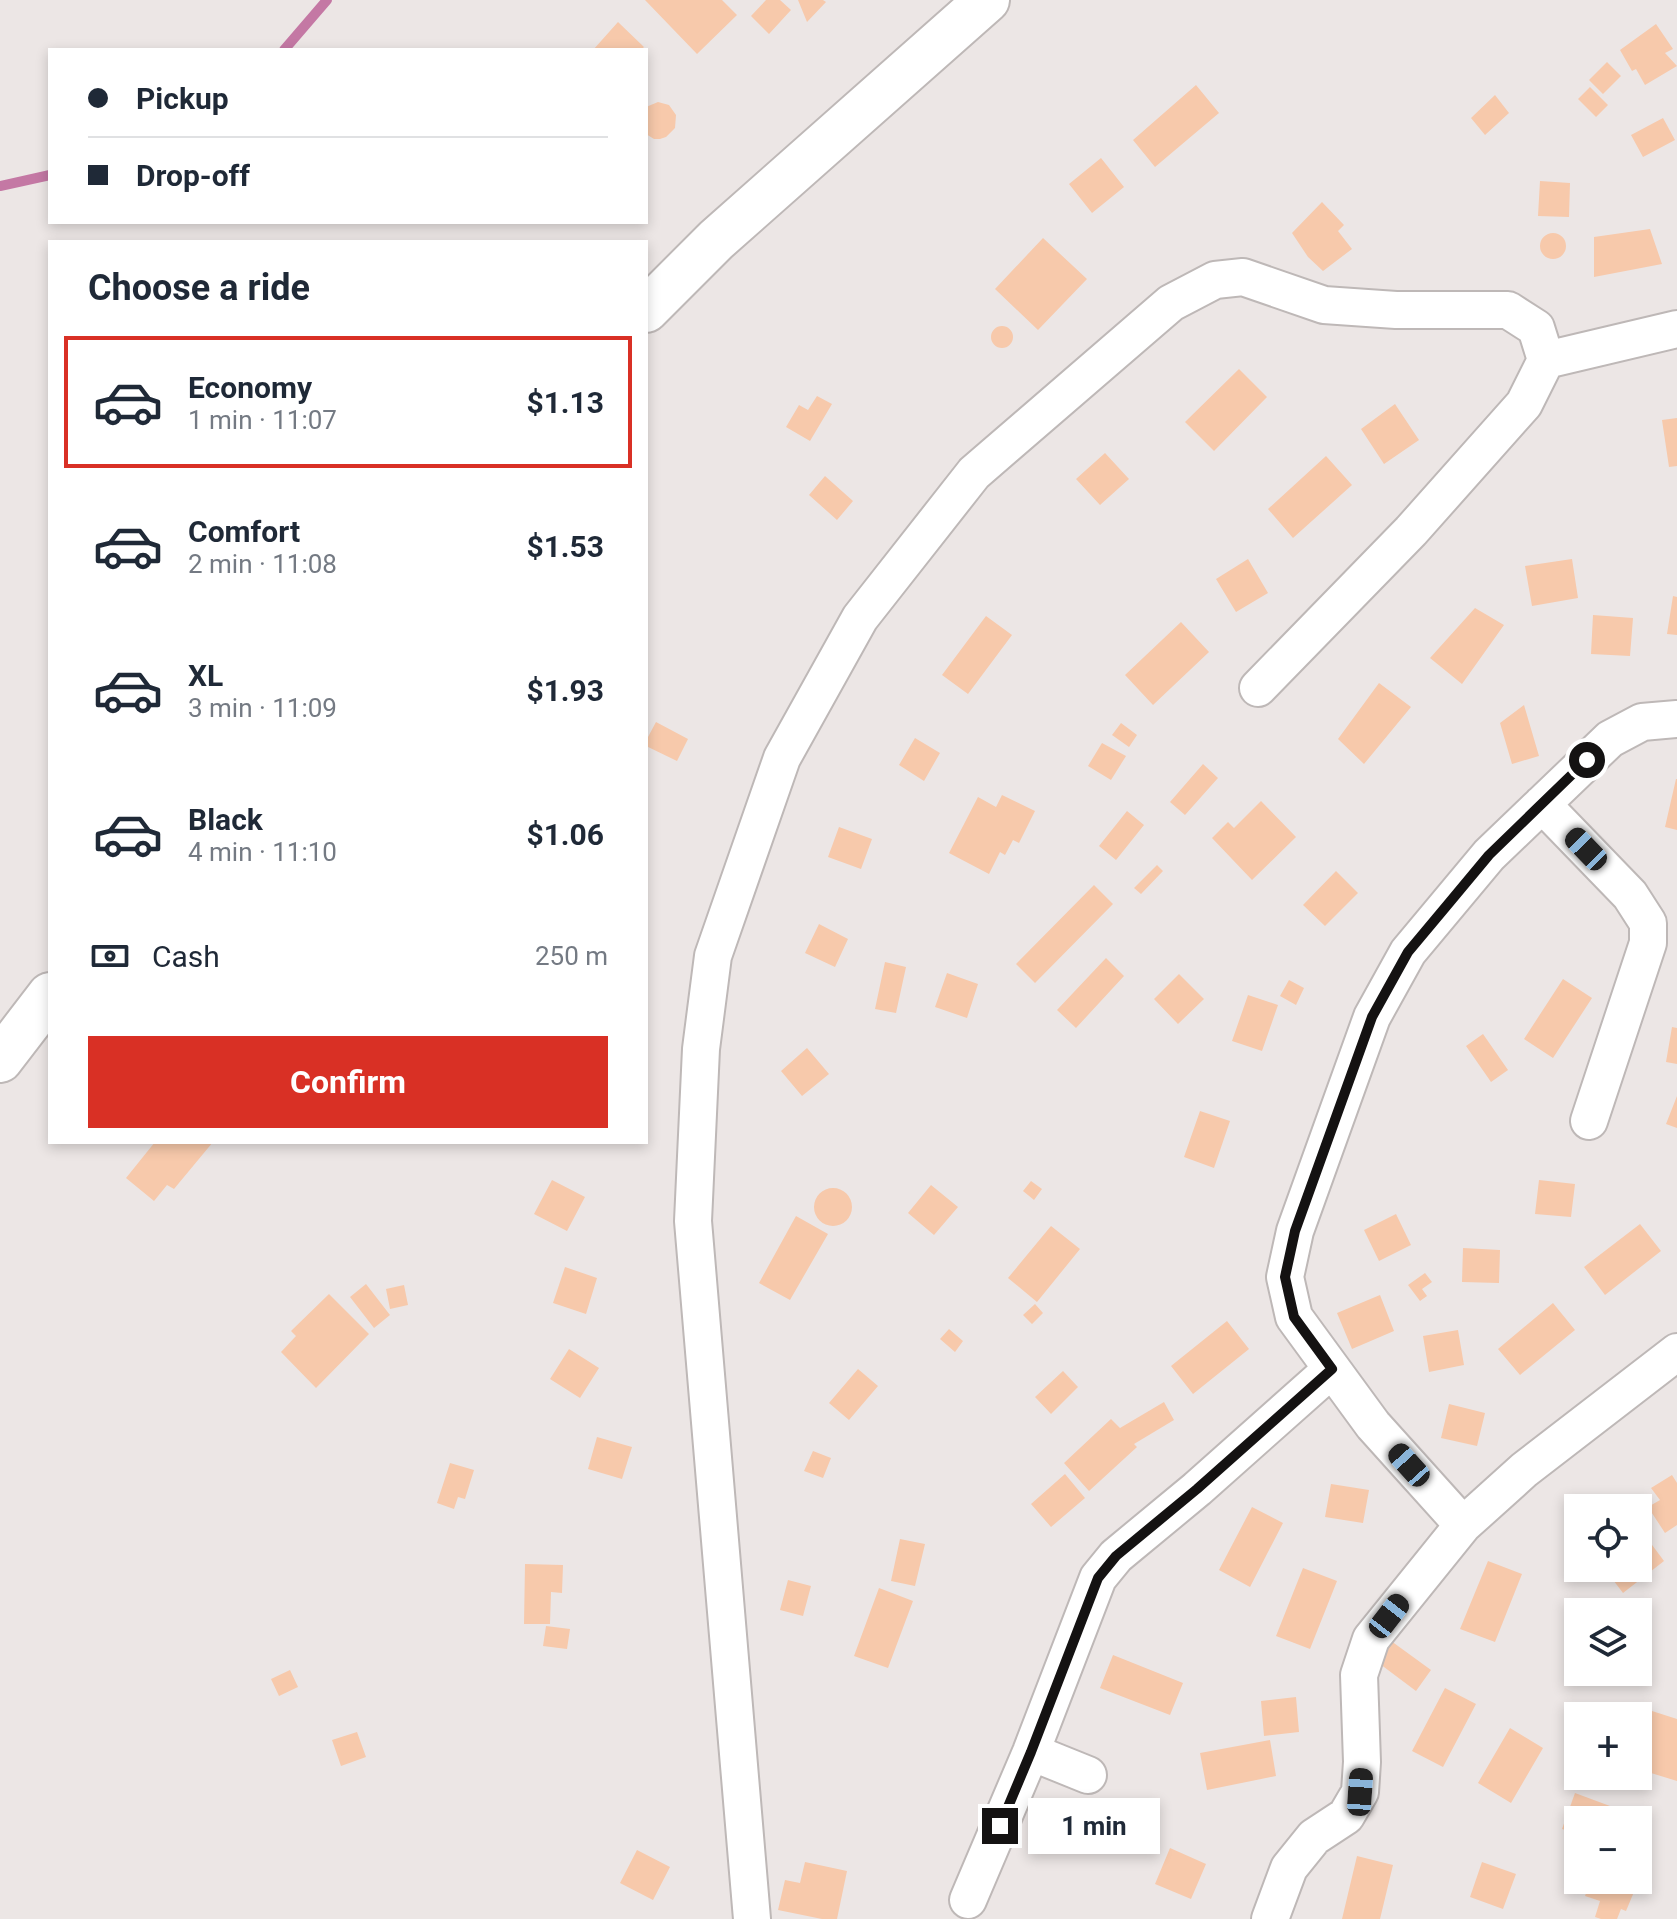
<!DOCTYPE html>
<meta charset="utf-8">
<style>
body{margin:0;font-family:Roboto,sans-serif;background:#f6f6f7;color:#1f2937;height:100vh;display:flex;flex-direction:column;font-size:30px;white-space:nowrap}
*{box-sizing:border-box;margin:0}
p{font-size:26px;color:#747a83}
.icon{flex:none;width:44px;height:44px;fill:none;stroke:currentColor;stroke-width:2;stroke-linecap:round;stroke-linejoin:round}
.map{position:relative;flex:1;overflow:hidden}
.side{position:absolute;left:48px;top:240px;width:600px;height:904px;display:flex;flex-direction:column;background:#fff;border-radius:0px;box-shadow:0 4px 12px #0003}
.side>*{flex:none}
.hud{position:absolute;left:48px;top:48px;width:600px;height:176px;border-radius:0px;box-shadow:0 4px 12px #0003;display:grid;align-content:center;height:176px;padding:0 40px;background:#fff}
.controls{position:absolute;left:1564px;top:1494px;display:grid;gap:16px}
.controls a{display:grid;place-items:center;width:88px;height:88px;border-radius:0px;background:#fff;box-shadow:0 4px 12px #0003;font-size:40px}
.end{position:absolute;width:36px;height:36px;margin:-18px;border:10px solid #141212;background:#fff;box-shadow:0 0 0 4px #fff}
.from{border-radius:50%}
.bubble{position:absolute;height:56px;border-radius:0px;background:#fff;box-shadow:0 4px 12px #0003;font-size:26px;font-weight:700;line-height:56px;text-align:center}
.car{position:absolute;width:24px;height:48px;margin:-24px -12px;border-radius:10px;box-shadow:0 0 6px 2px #0007;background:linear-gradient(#222 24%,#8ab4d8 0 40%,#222 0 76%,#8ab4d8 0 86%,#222 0)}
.hud b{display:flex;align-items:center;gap:28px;height:76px;font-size:30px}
.hud b+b{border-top:2px solid #e0e1e3}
.hud i{width:20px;height:20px;background:#1f2937}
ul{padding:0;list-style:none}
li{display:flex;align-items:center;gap:24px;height:132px;margin:0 16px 12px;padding:0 24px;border:4px solid transparent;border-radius:0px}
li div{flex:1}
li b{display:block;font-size:30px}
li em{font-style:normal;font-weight:700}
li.selected{border-color:#d93025}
li>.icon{width:72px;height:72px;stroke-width:1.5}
h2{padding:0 40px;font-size:36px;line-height:96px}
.pay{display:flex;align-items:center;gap:20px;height:88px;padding:0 40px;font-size:30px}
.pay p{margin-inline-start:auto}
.cta{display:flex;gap:16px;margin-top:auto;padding:16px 40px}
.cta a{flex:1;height:92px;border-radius:0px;background:#d93025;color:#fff;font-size:32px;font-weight:700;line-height:92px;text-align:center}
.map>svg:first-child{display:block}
</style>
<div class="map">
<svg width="1677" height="1919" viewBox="0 0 1677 1919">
<rect width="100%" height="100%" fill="#ece6e5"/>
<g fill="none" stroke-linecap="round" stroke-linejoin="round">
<path stroke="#c478a4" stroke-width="10" d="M284 50 327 0
M0 186 50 175"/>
</g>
<path fill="#f7c9ab" d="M645 0H722L737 15 697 54Z
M766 0H780L791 10 769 34 751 16Z
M798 0H823L826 2 807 22Z
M618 22 644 47 641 50H593Z
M1656 24 1673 49 1665 53 1677 66 1645 85 1636 69 1632 71 1620 50Z
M1607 62 1621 76 1603 94 1589 80Z
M1196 85 1219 113 1155 167 1133 140Z
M1590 87 1608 105 1596 117 1578 99Z
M1495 95 1509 113 1485 135 1471 118Z
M658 102 669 105 676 115 675 128 666 137 660 139H654L646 134V107Z
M1663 118 1675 140 1643 157 1631 135Z
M1101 158 1124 187 1092 213 1069 184Z
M1540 181 1570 183 1569 217 1538 216Z
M1322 202 1344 225 1338 231 1352 249 1323 271 1308 257 1292 233Z
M1650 229 1662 264 1594 277V237Z
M1540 246a13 13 0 1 1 26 0a13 13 0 1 1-26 0Z
M1043 238 1087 279 1038 330 995 289Z
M991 337a11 11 0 1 1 22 0a11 11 0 1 1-22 0Z
M1239 369 1267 397 1214 451 1185 422Z
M817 396 832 404 810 441 786 427 799 405 808 410Z
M1395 404 1419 440 1384 464 1361 429Z
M1677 418V466L1669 467 1662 420Z
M1105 453 1129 479 1100 505 1076 479Z
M1326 456 1352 485 1293 538 1268 509Z
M825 476 853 501 837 520 809 495Z
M1248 559 1268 593 1236 612 1216 579Z
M1572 559 1578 598 1532 606 1525 566Z
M1673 596 1677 597V635L1667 634Z
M1475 608 1504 625 1462 684 1430 658Z
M1593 615 1633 618 1630 656 1591 654Z
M986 616 1012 635 968 694 942 675Z
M1181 622 1209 652 1153 705 1125 675Z
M1379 683 1411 707 1364 764 1338 739Z
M1524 705 1539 756 1512 764 1500 723Z
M656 722 688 739 677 761 646 746V736L648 737Z
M1121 723 1137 735 1129 747 1112 735Z
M915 738 940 753 924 781 899 765Z
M1102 743 1126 756 1111 780 1088 766Z
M1203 764 1218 778 1185 815 1170 802Z
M1676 779H1677V830L1665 827Z
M1002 795 1035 811 1019 843 1013 840 1005 855 1000 852 989 874 949 853 978 797 996 807Z
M1261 801 1296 837 1252 880 1212 838 1228 822 1234 828Z
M1127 811 1144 825 1116 860 1099 846Z
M839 827 872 839 861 869 828 857Z
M1157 865 1163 871 1141 894 1134 888Z
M1336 871 1358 893 1325 926 1303 905Z
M1094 885 1113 904 1035 983 1016 964Z
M819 924 848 939 835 967 805 953Z
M1106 958 1124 976 1076 1028 1057 1010Z
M885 962 906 967 896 1013 875 1009Z
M947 973 978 984 967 1018 935 1007Z
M1179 974 1204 999 1178 1024 1154 999Z
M1563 979 1592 998 1553 1058 1524 1039Z
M1289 980 1304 988 1296 1005 1280 996Z
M1248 995 1278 1005 1262 1051 1232 1041Z
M1672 1027 1677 1028V1064L1666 1062Z
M1483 1034 1508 1070 1491 1082 1466 1046Z
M807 1048 829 1074 802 1096 781 1071Z
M1677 1096V1128L1666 1124Z
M1200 1111 1230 1121 1214 1168 1184 1157Z
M155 1142H213L174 1189 167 1185 154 1201 126 1178Z
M552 1180 585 1197 567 1231 534 1214Z
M1539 1180 1575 1184 1571 1217 1535 1214Z
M1031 1181 1042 1189 1034 1200 1023 1191Z
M931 1185 958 1207 934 1235 908 1213Z
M814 1207a19 19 0 1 1 38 0a19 19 0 1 1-38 0Z
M1396 1214 1411 1245 1379 1261 1364 1230Z
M796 1216 828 1234 790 1300 759 1283Z
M1640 1224 1661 1251 1605 1295 1584 1267Z
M1051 1226 1080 1249 1037 1302 1008 1278Z
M1463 1248 1500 1250 1499 1283 1462 1282Z
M565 1267 597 1278 586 1314 553 1303Z
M1425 1273 1432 1282 1422 1289 1427 1296 1420 1301 1408 1285Z
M366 1284 390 1315 374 1328 350 1297Z
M404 1285 408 1305 390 1309 386 1289Z
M329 1294 369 1334 316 1388 281 1352 296 1336 291 1331Z
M1380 1295 1394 1331 1352 1349 1337 1313Z
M1553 1303 1575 1330 1520 1375 1498 1349Z
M1035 1304 1043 1313 1032 1324 1023 1315Z
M1227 1321 1249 1349 1193 1394 1171 1366Z
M949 1329 963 1341 955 1352 940 1339Z
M1458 1330 1464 1365 1429 1372 1423 1336Z
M569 1349 599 1368 580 1398 550 1379Z
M858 1369 878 1386 849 1420 829 1403Z
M1063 1371 1078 1387 1051 1414 1035 1397Z
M1164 1402 1174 1420 1134 1444 1137 1447 1089 1491 1064 1463 1111 1419 1120 1428Z
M1449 1404 1485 1413 1477 1446 1441 1438Z
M597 1437 632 1447 622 1479 588 1469Z
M813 1451 831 1458 823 1478 804 1471Z
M450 1463 474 1470 465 1499 458 1497 454 1509 437 1503Z
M1065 1474 1085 1498 1051 1527 1031 1504Z
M1672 1475 1677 1483V1525L1665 1533 1648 1507 1660 1500 1651 1488Z
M1331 1484 1369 1490 1363 1523 1325 1517Z
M1252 1507 1283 1523 1250 1587 1219 1570Z
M1638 1526 1664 1561 1623 1593 1604 1568H1638Z
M900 1539 925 1544 915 1586 891 1581Z
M1488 1561 1522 1574 1495 1642 1460 1629Z
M525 1564 563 1565 562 1593 551 1592 550 1624H524Z
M1303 1568 1337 1581 1310 1649 1276 1636Z
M788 1580 811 1586 803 1616 780 1610Z
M879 1588 913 1601 888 1668 854 1656Z
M546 1626 570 1629 567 1649 543 1646Z
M1387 1638 1431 1670 1416 1691 1372 1658Z
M1113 1655 1183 1683 1170 1715 1100 1688Z
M290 1670 298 1687 279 1696 271 1679Z
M1445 1688 1476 1704 1443 1767 1412 1751Z
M1296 1697 1299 1732 1264 1736 1261 1701Z
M1652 1711 1677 1719V1781L1638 1769V1759Z
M1510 1728 1543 1748 1511 1803 1478 1783Z
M357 1732 366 1757 341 1766 332 1740Z
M1270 1740 1276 1776 1207 1790 1200 1753Z
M1575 1793 1610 1806 1605 1820H1578V1834L1562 1829Z
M1170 1848 1206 1864 1191 1899 1155 1884Z
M637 1850 670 1867 653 1900 620 1883Z
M1357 1856 1393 1865 1380 1919H1342Z
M805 1862 847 1871 837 1919H822L778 1910 785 1880 800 1883Z
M1482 1862 1516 1874 1503 1909 1470 1897Z
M1591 1880H1616L1636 1887 1626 1911 1621 1909 1617 1919H1601L1595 1917 1600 1901 1585 1896Z"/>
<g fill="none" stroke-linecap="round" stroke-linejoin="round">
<defs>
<path id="street" d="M1546 360 1677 329
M1542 804 1630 895 1648 923V943L1589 1121
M1463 1525 1373 1425 1294 1317 1285 1277 1295 1231 1372 1017 1408 952 1489 855 1610 739 1642 722 1677 719
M1031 1752 1088 1775
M968 1900 1031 1752 1098 1578 1116 1556 1197 1489 1332 1369
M752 1919 693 1221 701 1049 713 956 782 758 860 618 974 473 1171 303 1215 280 1243 277 1324 305 1396 310H1508L1536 328 1546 360 1524 404 1411 531 1258 688
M1270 1919 1289 1868 1314 1837 1346 1816 1360 1792 1362 1762 1359 1675 1371 1639 1463 1525 1524 1470 1677 1352"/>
<path id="secondary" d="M646 310 716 240 987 0
M0 1060 50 995"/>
</defs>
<use href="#street" stroke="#beb8b7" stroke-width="40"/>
<use href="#secondary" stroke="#beb8b7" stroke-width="48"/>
<use href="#street" stroke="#fff" stroke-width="36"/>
<use href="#secondary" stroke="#fff" stroke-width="44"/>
</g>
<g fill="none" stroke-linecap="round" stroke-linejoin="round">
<path stroke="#141212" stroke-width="10" d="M1000 1826 1031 1752 1098 1578 1116 1556 1197 1489 1332 1369 1294 1317 1285 1277 1295 1231 1372 1017 1408 952 1449 903 1489 855 1587 760"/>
</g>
</svg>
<div class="controls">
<a><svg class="icon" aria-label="locate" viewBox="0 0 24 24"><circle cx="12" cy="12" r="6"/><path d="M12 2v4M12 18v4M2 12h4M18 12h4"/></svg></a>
<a><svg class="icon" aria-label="layers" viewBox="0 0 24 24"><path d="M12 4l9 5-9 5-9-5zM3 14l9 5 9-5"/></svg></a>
<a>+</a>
<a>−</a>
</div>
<i class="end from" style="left:1587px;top:760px"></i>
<i class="end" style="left:1000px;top:1826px"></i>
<div class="bubble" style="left:1028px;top:1798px;width:132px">1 min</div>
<i class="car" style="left:1586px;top:849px;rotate:316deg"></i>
<i class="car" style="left:1409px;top:1465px;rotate:318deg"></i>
<i class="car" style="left:1389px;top:1616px;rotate:38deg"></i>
<i class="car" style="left:1360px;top:1792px;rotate:4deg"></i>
<div class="hud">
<b><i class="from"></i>Pickup</b>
<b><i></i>Drop-off</b>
</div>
<section class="side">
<h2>Choose a ride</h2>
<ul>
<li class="selected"><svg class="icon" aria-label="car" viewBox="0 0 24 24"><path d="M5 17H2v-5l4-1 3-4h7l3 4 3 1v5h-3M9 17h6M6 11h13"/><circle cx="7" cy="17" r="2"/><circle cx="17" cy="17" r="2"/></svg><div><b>Economy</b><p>1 min · 11:07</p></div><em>$1.13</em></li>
<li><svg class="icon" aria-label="car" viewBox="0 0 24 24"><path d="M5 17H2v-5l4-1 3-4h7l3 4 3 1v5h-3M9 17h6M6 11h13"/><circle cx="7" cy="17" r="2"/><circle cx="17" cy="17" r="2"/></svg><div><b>Comfort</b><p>2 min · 11:08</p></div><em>$1.53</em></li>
<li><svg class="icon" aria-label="car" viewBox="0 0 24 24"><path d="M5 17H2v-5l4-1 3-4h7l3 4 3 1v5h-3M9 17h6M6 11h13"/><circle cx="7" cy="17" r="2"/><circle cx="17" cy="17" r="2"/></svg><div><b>XL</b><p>3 min · 11:09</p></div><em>$1.93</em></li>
<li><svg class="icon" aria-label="car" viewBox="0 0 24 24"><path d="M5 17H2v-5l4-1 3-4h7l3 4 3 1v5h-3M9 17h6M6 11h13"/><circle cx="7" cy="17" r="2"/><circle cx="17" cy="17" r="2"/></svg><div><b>Black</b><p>4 min · 11:10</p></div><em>$1.06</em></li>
</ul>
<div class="pay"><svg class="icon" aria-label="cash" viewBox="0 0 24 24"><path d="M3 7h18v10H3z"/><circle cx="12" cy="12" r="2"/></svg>Cash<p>250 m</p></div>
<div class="cta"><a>Confirm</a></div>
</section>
</div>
